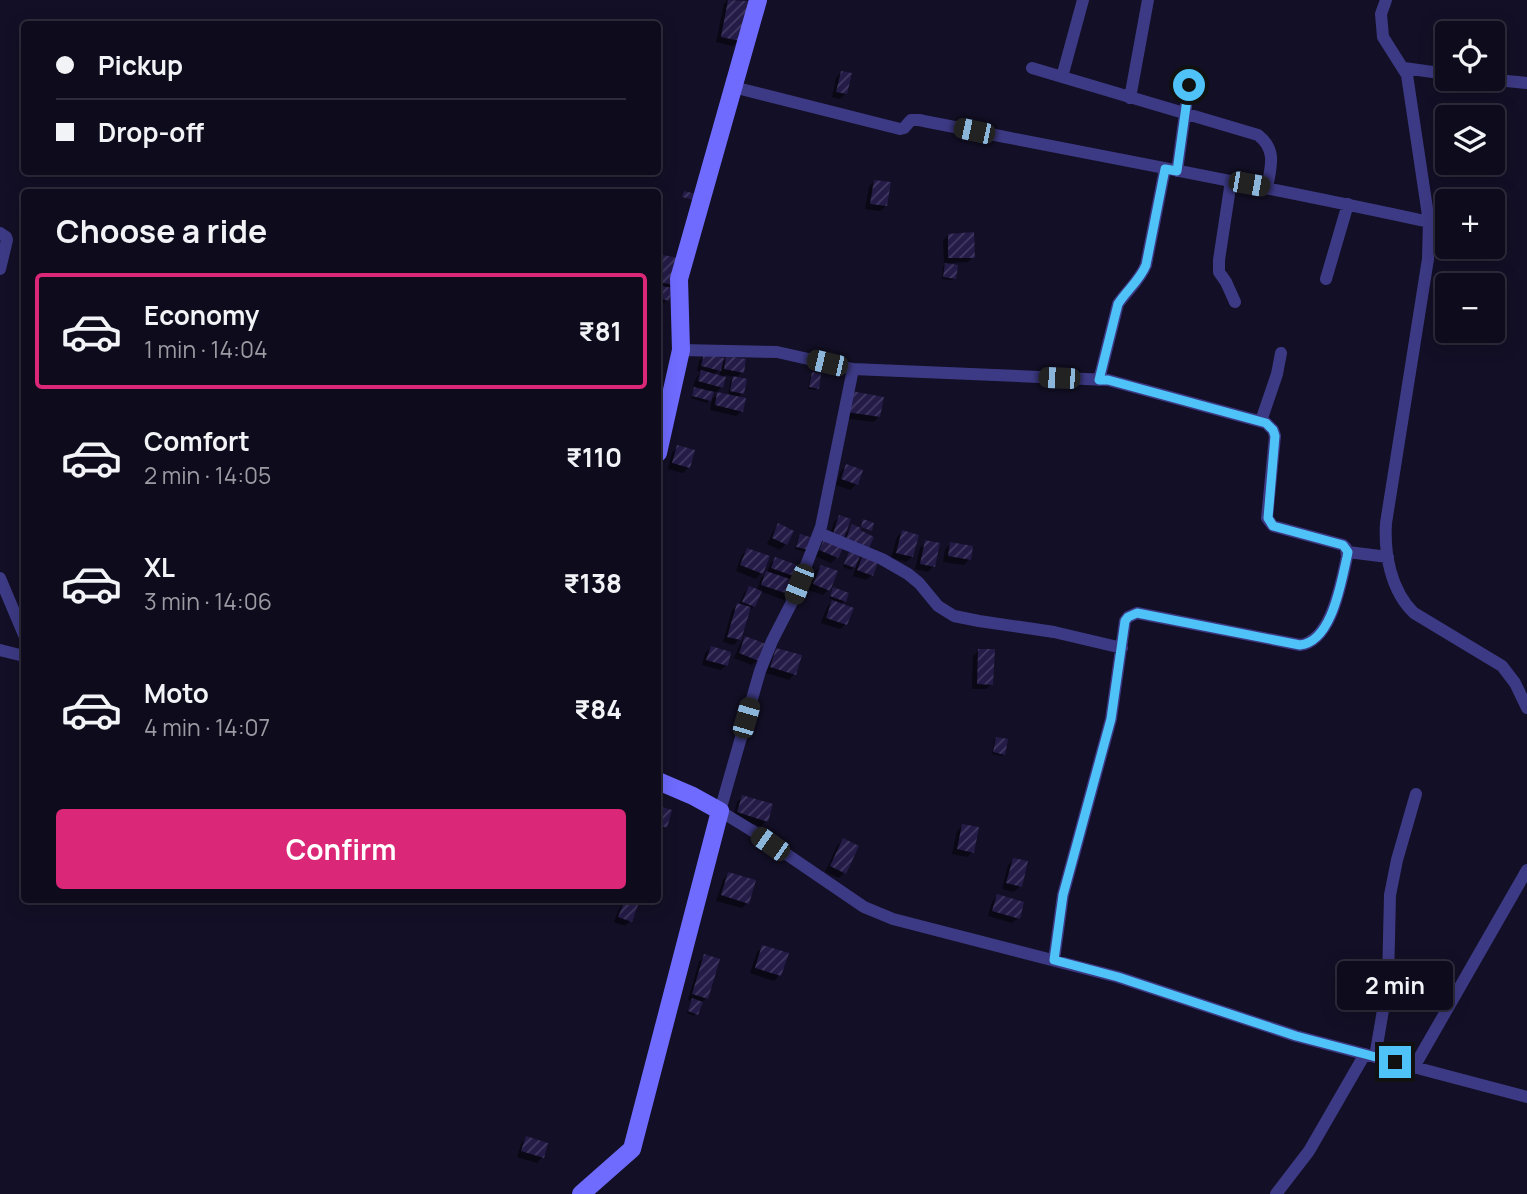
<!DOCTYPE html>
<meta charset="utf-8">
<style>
body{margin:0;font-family:Manrope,sans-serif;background:#171425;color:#f1f3f6;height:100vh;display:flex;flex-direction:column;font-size:26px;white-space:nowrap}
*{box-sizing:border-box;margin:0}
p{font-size:23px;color:#9b9ba3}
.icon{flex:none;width:38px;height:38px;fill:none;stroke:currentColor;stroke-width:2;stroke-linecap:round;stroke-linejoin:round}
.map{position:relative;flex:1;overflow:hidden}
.panel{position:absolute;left:21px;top:189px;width:640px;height:714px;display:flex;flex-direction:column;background:#0e0b1c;border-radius:7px;box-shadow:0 4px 18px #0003,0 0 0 2px #2e2b3b}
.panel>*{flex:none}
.guide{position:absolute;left:21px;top:21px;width:640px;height:154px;border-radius:7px;box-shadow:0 4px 18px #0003,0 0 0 2px #2e2b3b;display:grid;align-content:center;height:154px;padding:0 35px;background:#0e0b1c}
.controls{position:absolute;left:1435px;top:21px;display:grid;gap:14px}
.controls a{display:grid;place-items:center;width:70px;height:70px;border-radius:7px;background:#0e0b1c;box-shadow:0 4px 18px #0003,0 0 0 2px #2e2b3b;font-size:35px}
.end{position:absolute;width:32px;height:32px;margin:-16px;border:9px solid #4fc3f7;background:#111;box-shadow:0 0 0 4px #111}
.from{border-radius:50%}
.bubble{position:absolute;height:49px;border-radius:7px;background:#0e0b1c;box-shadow:0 4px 18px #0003,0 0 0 2px #2e2b3b;font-size:23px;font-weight:700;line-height:49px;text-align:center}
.car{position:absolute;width:21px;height:42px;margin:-21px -10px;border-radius:9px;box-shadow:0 0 5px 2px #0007;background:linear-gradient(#222 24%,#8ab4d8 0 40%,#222 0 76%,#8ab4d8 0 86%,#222 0)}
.guide b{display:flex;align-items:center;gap:24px;height:66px;font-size:26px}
.guide b+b{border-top:2px solid #2e2b3b}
.guide i{width:18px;height:18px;background:#f1f3f6}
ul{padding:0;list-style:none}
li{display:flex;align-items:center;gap:21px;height:116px;margin:0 14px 10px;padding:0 21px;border:4px solid transparent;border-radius:7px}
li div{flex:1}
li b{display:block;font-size:26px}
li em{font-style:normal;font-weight:700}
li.active{border-color:#db2777}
li>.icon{width:63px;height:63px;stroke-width:1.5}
h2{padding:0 35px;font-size:32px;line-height:84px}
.cta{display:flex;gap:14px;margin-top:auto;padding:14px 35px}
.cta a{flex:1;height:80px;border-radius:7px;background:#db2777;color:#fff;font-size:28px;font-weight:700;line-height:80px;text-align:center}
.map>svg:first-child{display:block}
</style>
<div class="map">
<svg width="1527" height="1194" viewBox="0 0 1527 1194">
<defs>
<pattern id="building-hatch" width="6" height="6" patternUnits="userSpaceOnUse" patternTransform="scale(1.75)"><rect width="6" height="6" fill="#241b47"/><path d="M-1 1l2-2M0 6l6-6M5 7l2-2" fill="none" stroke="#433b63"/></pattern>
</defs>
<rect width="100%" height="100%" fill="#130f26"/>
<path fill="#0007" fill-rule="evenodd" d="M728 0 746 2 738 40 733 46 716 42 724 4Z
M841 72 846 93 840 99 832 97 836 78Z
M874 181 886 206 880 211 865 209 869 187Z
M948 235 973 257 968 262 948 263 955 278 952 280 942 279 943 267 948 263H944L943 241Z
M658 256 672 284 667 289V300L662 305 658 304Z
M705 355 720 365 727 358 742 372 736 378 743 393 737 398 742 411 736 416 710 410 712 399 718 394 728 396 731 380 734 377 725 375 722 387 716 392 712 391 707 403 691 398 693 391 696 387H693L696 378 701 372 697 371 699 361ZM721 368 719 377 713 375Z
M812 374 817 388 815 390 808 389 810 377Z
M851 393 879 417 873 422 843 418Z
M658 394 667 395 658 427Z
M677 447 689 467 683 473 668 469 672 453Z
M847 466 861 471 856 484 851 490 836 485 841 471Z
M840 517 843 536 853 527 862 553 854 566 863 557 872 575 866 580 853 576 857 564 851 570 843 567 848 553 852 548 843 544 837 557 831 563 815 556 819 545 825 539 828 541 834 522ZM846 534 841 546 836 544Z
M779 526 786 544 780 550 767 544 773 531Z
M902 532 912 557 906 562 891 558 897 537Z
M800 536 811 539 805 552 795 549 798 538Z
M926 542 933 566 928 572 915 569 920 548Z
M950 544 969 559 964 565 943 562 945 550Z
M747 550 768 557 761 573 756 579 736 571 742 555Z
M775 559 801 568 789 594 784 600 760 591 754 606 748 612 739 639 734 645 723 642 732 610 739 605 744 593 749 588 757 591 761 578 767 573 770 564Z
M821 567 828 590 823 595 808 590 815 572Z
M832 591 844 601 840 605 846 624 840 629 821 623 827 607 834 600 829 598Z
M746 638 757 660 752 665 734 658 740 644Z
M711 648 726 665 721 670 702 665 705 653Z
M776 650 794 674 789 680 766 673 771 655Z
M979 650 992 684 986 689H972L973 656Z
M658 726 663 727 659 735 658 734Z
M996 739 1004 754 1002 756 992 754 994 741Z
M743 797 766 821 761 826 733 818 737 802Z
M658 808 665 827 660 832H658Z
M963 826 972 852 967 857 952 854 957 831Z
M843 840 844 873 839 878 825 872 837 846Z
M1014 860 1026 863 1020 886 1014 892 1002 889 1008 865Z
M728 874 747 903 742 908 716 901 723 880Z
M997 896 1018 918 1012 923 988 916 992 902Z
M625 902 630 921 625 926 614 922 620 907Z
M763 947 779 975 774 981 750 973 757 952Z
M705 956 706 998 700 1004 694 1016 687 1013 691 1001 688 1000 699 962Z
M526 1138 542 1157 537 1163 517 1157 521 1144Z"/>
<path fill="url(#building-hatch)" d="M728 0 748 1 740 41 721 37Z
M841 71 852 73 847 94 836 92Z
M874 180 891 182 887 206 870 204Z
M684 191 696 194 694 200 682 197Z
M658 216 663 217 661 228H658Z
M974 232 975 258H948V234Z
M658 254 679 258 674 285 658 282Z
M945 263 958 265 956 279 943 277Z
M658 285 672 288 669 301 658 298Z
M704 353 724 358 721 371 701 366Z
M726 356 746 359 744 373 724 369Z
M701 370 726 377 723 388 698 381Z
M812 372 821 374 819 389 809 387Z
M733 376 747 379 744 394 730 391Z
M694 387 714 392 711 401 692 396Z
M851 391 884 397 880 417 847 412Z
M717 392 746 398 743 412 715 405Z
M677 445 695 450 690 468 672 463Z
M846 464 863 470 858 485 841 479Z
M839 515 851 519 844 538 833 534Z
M863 519 874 523 872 531 861 527Z
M778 523 794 531 787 545 772 538Z
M852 524 861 528 860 530 874 537 869 548 846 538Z
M902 530 919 535 913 557 896 553Z
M800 534 813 538 809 550 796 547Z
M825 537 844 546 838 558 819 550Z
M925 540 940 543 935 567 920 564Z
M950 542 973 546 971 560 948 556Z
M747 548 770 556 763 574 740 565Z
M850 549 861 553 855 568 844 564Z
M863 555 879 560 873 576 857 570Z
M775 557 803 567 799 578 771 568Z
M821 565 838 571 830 591 813 584Z
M766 571 796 581 791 595 761 585Z
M749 586 762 591 755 607 742 602Z
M833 587 849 593 846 602 830 596Z
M832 600 854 608 847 625 826 618Z
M737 603 751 607 741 640 727 637Z
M745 636 766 644 759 661 739 653Z
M711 646 731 652 728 666 706 660Z
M776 648 802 655 796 675 770 667Z
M978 649H995L993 685 977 684Z
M996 737 1008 739 1005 755 993 752Z
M742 795 773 804 768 822 737 812Z
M658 806 672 810 667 828 658 825Z
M962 824 979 827 974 853 957 849Z
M843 838 859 846 846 874 830 866Z
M1013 858 1028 861 1022 887 1006 883Z
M728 872 756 880 749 904 721 895Z
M997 894 1024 902 1020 919 992 911Z
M625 900 638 905 632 922 618 917Z
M762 945 789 953 781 976 755 968Z
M704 954 720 959 708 999 692 994Z
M692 998 703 1002 698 1015 688 1011Z
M526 1136 548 1143 544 1158 521 1151Z"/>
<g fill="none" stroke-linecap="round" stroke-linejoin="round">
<path stroke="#3d3a85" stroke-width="12" d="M1386 0 1381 14 1383 37 1407 75 1429 222 1428 259 1386 523C1384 554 1391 591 1414 613L1502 666 1515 683 1527 708
M1032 68 1258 135C1277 150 1271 166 1267 188
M1404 68 1447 74
M1062 77 1083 0
M1486 79 1527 83
M733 87 900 129 904 128 911 120H919C1089 154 1260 185 1429 222
M1130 98 1148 0
M1177 171 1189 85
M1231 181 1219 260V272L1226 282 1235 302
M0 233 6 237 7 240 0 269
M1326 279 1348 204
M681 350 777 352 853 369 1108 380 1266 423 1273 430 1275 436 1267 518 1273 526 1343 545 1346 548 1347 557C1341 582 1332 641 1300 645L1137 613 1128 617 1125 621 1111 719 1063 895 1054 960
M853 369 821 527 791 604 772 641 760 671 720 811 751 830 864 907 893 919 1118 977 1296 1036 1527 1097
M1099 380 1118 304C1127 291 1140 280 1146 265L1165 169
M1261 421 1277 374 1281 353
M819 533 882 559 908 574 919 583 938 606 954 616 979 621 1054 632 1122 648
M1348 552 1388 557
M0 578 24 635
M0 650 24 656
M1375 1057 1388 981 1390 895 1397 860 1416 794
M1414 1067 1527 870
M1276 1194 1309 1151 1365 1054"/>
<path stroke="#6f6bff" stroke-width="18" d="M658 453 681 350 679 279 758 0
M581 1194 632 1149 720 811 693 796 658 781"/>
</g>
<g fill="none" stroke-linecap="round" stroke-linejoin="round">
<path stroke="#4fc3f7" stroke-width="9" d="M1189 85 1177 171 1165 169 1146 265C1140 280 1127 290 1118 304L1099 380H1108L1266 423 1273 430 1275 436 1268 518 1273 526 1343 545 1348 552 1347 557C1341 582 1332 642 1300 645L1137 613 1128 617 1125 621 1111 719 1063 895 1054 960 1118 977 1296 1036 1395 1062"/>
</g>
</svg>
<div class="controls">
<a><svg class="icon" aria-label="locate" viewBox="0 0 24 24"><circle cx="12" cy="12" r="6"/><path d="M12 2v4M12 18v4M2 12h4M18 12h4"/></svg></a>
<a><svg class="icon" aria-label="layers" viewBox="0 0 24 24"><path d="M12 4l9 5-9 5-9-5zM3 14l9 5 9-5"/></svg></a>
<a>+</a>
<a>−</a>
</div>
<i class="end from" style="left:1189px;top:85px"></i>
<i class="end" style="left:1395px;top:1062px"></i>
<div class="bubble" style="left:1337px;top:961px;width:116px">2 min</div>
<i class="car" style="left:974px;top:131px;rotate:282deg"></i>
<i class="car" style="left:1249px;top:184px;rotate:100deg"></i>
<i class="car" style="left:827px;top:363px;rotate:283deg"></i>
<i class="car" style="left:1059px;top:378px;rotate:272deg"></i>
<i class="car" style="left:799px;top:584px;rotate:202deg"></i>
<i class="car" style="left:746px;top:718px;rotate:16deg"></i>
<i class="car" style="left:770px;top:844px;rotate:305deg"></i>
<div class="guide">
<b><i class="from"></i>Pickup</b>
<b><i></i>Drop-off</b>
</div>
<section class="panel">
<h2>Choose a ride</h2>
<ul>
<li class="active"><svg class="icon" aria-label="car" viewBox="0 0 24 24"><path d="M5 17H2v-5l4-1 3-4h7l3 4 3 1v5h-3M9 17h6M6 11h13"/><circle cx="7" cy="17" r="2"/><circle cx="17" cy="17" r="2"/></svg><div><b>Economy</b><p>1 min · 14:04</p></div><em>₹81</em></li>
<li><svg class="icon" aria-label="car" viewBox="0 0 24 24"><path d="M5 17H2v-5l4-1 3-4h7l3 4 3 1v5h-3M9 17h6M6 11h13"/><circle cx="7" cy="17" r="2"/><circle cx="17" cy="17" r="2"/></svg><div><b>Comfort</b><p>2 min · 14:05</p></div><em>₹110</em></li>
<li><svg class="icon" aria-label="car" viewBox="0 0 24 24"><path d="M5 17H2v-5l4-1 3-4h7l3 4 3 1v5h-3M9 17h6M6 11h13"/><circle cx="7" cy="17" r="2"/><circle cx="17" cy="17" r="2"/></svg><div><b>XL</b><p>3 min · 14:06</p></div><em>₹138</em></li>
<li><svg class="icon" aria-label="car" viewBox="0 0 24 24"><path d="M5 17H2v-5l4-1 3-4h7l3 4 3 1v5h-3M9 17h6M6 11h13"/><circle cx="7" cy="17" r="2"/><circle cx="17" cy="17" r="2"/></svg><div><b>Moto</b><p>4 min · 14:07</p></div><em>₹84</em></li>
</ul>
<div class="cta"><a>Confirm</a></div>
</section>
</div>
